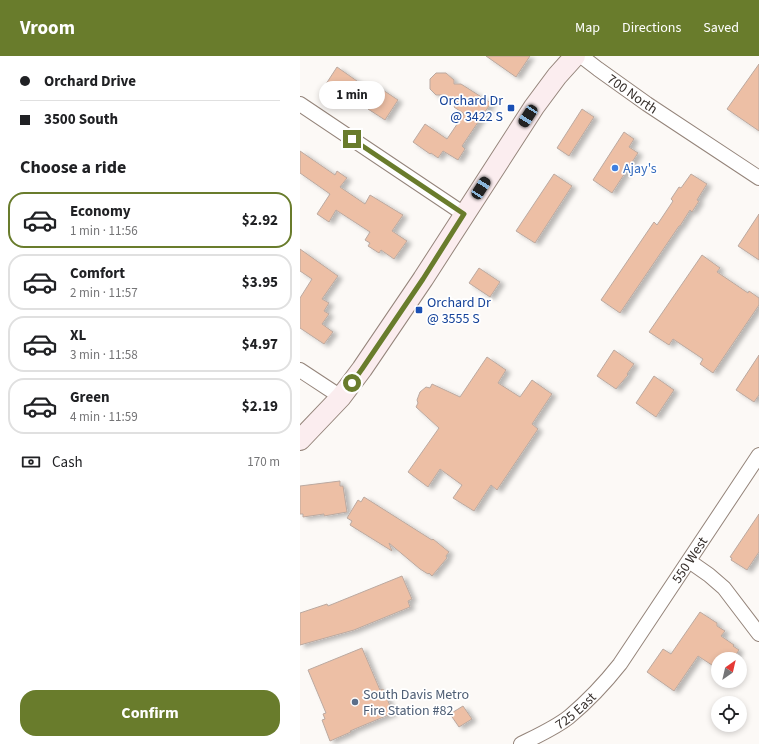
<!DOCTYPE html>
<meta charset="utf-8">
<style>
body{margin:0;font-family:"Source Sans 3",sans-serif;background:#f6f6f6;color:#202124;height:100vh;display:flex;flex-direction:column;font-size:15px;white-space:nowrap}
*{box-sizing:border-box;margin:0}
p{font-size:13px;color:#757577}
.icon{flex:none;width:22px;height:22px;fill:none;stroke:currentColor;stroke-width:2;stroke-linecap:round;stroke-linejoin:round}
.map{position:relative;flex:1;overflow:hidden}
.drawer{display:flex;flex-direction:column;background:#fff;width:300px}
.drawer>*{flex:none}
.hud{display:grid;align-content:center;height:88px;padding:0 20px;background:#fff}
.needle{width:26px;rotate:34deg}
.controls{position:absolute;left:411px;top:596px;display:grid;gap:8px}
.controls a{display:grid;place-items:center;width:36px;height:36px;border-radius:50%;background:#fff;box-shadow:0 2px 6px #0003;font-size:20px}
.end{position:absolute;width:18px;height:18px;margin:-9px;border:5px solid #697c2c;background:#fff;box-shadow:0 0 0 2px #fff}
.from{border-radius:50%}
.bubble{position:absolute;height:28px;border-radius:14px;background:#fff;box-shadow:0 2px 6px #0003;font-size:13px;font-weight:700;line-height:28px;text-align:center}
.car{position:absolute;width:12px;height:24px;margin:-12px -6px;border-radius:5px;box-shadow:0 0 3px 1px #0007;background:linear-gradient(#222 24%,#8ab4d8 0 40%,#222 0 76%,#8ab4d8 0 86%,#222 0)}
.hud b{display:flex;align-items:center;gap:14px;height:38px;font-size:15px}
.hud b+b{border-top:1px solid #e0e0e0}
.hud i{width:10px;height:10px;background:#202124}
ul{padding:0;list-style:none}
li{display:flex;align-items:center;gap:12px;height:56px;margin:0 8px 6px;padding:0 12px;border:2px solid #e0e0e0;border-radius:16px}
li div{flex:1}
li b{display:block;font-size:15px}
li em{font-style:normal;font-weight:700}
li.selected{border-color:#697c2c}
li>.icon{width:36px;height:36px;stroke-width:1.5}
h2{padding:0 20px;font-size:18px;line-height:48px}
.pay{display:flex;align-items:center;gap:10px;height:44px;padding:0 20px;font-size:15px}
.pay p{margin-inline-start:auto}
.cta{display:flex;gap:8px;margin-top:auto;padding:8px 20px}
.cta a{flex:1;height:46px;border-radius:16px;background:#697c2c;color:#fff;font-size:16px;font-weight:700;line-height:46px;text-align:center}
header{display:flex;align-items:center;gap:24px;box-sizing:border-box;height:56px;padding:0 20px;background:#697c2c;color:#fff}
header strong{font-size:19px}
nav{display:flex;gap:22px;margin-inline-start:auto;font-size:14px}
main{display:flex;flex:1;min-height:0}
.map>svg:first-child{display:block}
</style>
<header>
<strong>Vroom</strong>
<nav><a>Map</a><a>Directions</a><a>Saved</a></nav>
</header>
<main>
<section class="drawer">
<div class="hud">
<b><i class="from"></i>Orchard Drive</b>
<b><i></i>3500 South</b>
</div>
<h2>Choose a ride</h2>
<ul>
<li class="selected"><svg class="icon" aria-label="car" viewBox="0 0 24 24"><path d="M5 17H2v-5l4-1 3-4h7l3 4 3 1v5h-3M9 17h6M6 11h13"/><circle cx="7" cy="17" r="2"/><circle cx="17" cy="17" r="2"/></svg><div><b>Economy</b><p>1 min · 11:56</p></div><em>$2.92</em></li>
<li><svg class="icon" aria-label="car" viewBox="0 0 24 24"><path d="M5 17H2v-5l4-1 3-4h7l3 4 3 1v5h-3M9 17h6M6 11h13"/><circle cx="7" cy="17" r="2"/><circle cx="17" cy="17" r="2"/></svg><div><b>Comfort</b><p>2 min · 11:57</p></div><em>$3.95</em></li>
<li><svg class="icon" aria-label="car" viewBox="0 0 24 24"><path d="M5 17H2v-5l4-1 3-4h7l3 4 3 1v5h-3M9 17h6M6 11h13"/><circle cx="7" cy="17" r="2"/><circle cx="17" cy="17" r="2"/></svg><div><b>XL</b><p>3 min · 11:58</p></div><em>$4.97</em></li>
<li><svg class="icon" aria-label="car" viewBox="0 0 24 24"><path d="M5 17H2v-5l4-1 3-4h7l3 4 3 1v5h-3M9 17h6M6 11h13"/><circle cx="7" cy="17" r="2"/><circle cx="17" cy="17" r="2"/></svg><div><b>Green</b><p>4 min · 11:59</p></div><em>$2.19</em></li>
</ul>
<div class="pay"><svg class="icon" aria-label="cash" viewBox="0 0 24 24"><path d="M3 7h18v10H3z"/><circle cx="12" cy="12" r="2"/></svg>Cash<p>170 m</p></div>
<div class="cta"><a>Confirm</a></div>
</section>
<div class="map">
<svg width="459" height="688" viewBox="0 0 459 688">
<defs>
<filter id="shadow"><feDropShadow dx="4.5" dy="2.5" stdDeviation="2" flood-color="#0004"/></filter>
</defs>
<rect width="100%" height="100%" fill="#fcf9f6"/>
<path fill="#edbfa5" stroke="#bba9a0" filter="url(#shadow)" d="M186 0H230L216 21Z
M459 8V75L427 53Z
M37 11 67 32 70 28 76 32 77 30 98 44 85 64 68 53 72 47 50 32 46 38 41 35 40 37 26 28Z
M136 17H146L154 24V28H161L191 47 162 90 165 93 158 104 143 95 138 102 131 97 130 98 113 86 125 68 147 83 164 58H163V57L154 51 157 46 145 39H136L130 33V23Z
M282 53 294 61 269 100 257 92Z
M324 76 334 83 329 91 338 97 312 137 293 124Z
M0 95 35 119 37 115 47 122 40 131 65 148 70 139 103 159 92 175 107 185 94 203 81 194 79 197 68 190 70 187 65 184 70 176 36 154 29 166 17 158 30 138 0 117Z
M254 118 272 130 235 187 216 175Z
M391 118 407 128 397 144 399 145 392 156 390 154 380 170H379L320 257 301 244 354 166 357 169 373 145 371 143 379 131 381 132Z
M459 158V204L438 190Z
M0 193 38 220 22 243 29 247 24 255 29 258 22 268 33 276 24 288 0 272V242L12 223 0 215Z
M402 199 420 212 417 216 448 237 449 235 459 242V249L413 317 400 308 403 303 373 283 369 289 349 276Z
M179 212 200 226 190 241 169 227Z
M314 294 334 308 327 318 328 319 316 333 297 320Z
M459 299V339L454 346 436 334Z
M187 301 206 314 198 327 220 341 232 324 252 338 232 368 238 373 197 434 191 429 174 455 153 442 162 429 140 413 128 431 108 416 139 372 116 351 118 347 117 344 120 336 126 331 130 332 132 328 160 341Z
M354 320 374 334 356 361 336 347Z
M40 425V430H43L47 456 24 460V458L3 461V458H0V430Z
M64 441 132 484 133 483 149 496 146 500 147 502 132 520 129 517 128 518 120 513 89 487 92 495 50 469 52 465 47 462 58 444 61 446Z
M459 458V496L447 514 431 504 432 502 430 501Z
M102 520 112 543 108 545 110 551 54 574 0 589V557L27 548 28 550Z
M400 556 417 567V570L425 575 421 580 434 589 433 590 439 594 433 603H418V613L398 600 374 635 347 616 363 593 371 598Z
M62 592 80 634 83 633 93 657 50 675 51 676 30 685 22 664 25 663 23 658 26 657 8 614Z
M163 650 172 663 159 671 150 658Z"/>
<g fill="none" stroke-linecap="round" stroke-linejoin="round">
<defs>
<g id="street">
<path id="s1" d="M281 0 298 13 347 48 459 122"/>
<path d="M0 48 164 158"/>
<path d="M0 314 41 341"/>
<path d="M389 505 409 519 424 532 459 578"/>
<path id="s2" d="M221 688C237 680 255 672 269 661 288 645 305 627 320 608L459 399"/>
</g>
<path id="secondary" d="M0 384 41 341 62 313 123 223 234 51 257 20 275 0"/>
</defs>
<use href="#street" stroke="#94847a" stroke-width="16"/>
<use href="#secondary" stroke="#94847a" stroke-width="22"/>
<use href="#street" stroke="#fff" stroke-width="14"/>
<use href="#secondary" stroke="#fbedef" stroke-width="20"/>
</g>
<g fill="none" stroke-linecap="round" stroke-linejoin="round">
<path stroke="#697c2c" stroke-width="5" d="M52 83 164 158 123 223 62 313 52 327"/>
</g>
<g fill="#1a4fb4" stroke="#fff" stroke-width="1.5">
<rect x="207" y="48" width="8" height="8" rx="2"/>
<rect x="115" y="250" width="8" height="8" rx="2"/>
</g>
<circle fill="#3f7fe0" stroke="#fff" stroke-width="1.5" cx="315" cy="112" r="4"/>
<circle fill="#5c6f8a" stroke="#fff" stroke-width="1.5" cx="55" cy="646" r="4"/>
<g text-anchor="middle" stroke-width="3.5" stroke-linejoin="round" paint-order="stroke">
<g font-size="14" fill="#342d29" stroke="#fff">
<text dy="5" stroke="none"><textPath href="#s1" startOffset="64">700 North</textPath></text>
<text dy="5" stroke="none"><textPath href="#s2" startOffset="254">550 West</textPath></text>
<text dy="5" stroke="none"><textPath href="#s2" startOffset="64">725 East</textPath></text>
</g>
<g font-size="14" fill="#164399" stroke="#fff" text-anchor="end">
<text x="203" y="49">Orchard Dr<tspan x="203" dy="16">@ 3422 S</tspan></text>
<text x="127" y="251" text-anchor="start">Orchard Dr<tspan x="127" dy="16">@ 3555 S</tspan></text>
</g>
<g font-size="14" fill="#366cbe" stroke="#fff" text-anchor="start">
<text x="323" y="117">Ajay's</text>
</g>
<g font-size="14" fill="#4e5e75" stroke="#fff" text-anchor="start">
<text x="63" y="643">South Davis Metro<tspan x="63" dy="16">Fire Station #82</tspan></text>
</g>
</g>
</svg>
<div class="controls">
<a><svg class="needle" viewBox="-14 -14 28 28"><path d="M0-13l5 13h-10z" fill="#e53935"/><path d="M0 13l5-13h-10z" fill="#757577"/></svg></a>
<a><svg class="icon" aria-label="locate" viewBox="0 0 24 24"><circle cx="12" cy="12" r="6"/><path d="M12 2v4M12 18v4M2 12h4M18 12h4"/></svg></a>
</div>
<i class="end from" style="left:52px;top:327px"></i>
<i class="end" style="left:52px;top:83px"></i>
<div class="bubble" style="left:19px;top:25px;width:66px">1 min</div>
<i class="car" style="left:228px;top:60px;rotate:213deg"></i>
<i class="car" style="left:181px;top:132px;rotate:33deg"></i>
</div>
</main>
